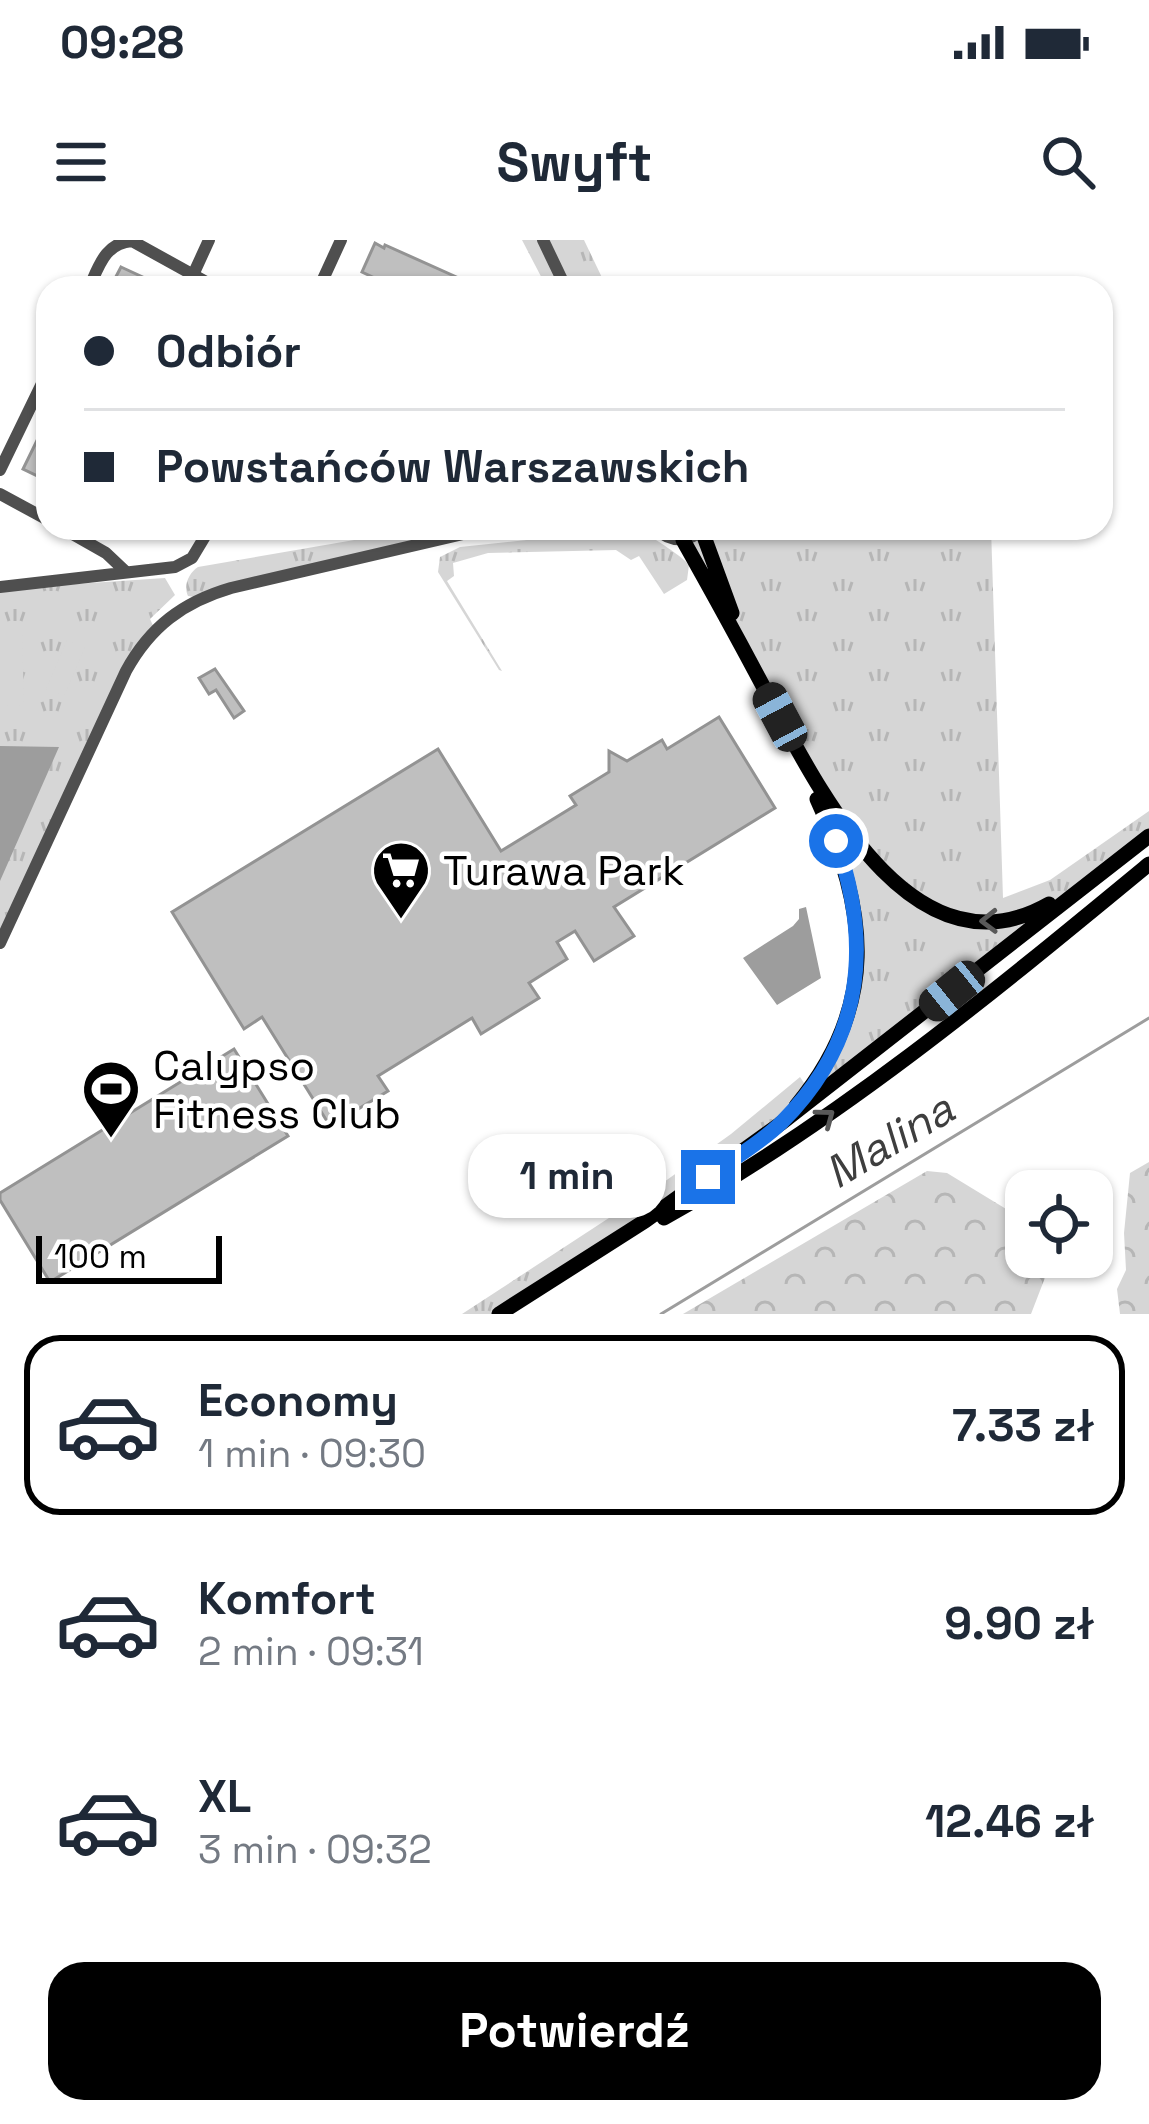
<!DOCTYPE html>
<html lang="pl">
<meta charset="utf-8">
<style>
body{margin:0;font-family:"Space Grotesk",sans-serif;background:#f2f2f3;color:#1f2937;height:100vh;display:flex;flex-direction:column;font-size:45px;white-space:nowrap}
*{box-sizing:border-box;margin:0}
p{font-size:39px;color:#747a83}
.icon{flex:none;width:66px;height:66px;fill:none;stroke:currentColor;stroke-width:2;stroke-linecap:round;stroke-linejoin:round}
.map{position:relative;height:1074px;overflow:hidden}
.drawer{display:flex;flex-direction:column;background:#fff;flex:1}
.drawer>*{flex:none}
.hud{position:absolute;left:36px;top:36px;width:1077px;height:264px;border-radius:36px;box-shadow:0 3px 9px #0004;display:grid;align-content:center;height:264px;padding:0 48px;background:#fff}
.tools{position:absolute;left:1005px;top:930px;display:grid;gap:24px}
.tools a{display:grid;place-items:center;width:108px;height:108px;border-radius:24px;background:#fff;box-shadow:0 3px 9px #0004;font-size:60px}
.scale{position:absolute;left:36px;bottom:30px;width:186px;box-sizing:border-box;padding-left:12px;border:6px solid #000;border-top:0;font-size:33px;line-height:42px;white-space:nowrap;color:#000;-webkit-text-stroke:9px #fff;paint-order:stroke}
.end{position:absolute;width:54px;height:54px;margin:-27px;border:15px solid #1a73e8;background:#fff;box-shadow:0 0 0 6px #fff}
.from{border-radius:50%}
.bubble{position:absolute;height:84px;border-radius:36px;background:#fff;box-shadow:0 3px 9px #0004;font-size:39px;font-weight:700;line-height:84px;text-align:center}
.car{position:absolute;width:36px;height:72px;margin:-36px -18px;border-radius:15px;box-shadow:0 0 9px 3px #0007;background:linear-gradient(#222 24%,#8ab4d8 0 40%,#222 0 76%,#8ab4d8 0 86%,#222 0)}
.hud b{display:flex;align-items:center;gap:42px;height:114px;font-size:45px}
.hud b+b{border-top:3px solid #e0e1e3}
.hud i{width:30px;height:30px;background:#1f2937}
ul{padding:21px 0 0;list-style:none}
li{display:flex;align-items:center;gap:36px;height:180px;margin:0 24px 18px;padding:0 24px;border:6px solid transparent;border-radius:36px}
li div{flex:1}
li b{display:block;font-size:45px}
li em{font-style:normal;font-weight:700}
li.on{border-color:#000}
li>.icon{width:108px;height:108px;stroke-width:1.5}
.action{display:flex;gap:24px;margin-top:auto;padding:24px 48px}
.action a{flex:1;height:138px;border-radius:36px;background:#000;color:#fff;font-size:48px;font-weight:700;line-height:138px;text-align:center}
.status{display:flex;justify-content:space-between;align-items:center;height:84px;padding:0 60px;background:#fff;direction:ltr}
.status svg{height:33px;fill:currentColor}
header{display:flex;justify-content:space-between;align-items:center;height:156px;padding:0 48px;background:#fff;font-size:54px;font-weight:700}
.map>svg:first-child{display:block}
</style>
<div class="status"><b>09:28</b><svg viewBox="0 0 49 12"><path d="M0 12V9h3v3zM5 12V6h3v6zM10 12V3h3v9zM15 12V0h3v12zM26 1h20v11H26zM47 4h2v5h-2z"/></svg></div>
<header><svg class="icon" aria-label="menu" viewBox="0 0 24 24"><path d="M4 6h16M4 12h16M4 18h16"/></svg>Swyft<svg class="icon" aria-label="search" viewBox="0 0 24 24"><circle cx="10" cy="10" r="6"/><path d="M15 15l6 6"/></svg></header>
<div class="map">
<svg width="1149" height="1074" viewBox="0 0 1149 1074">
<defs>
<pattern id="grass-tufts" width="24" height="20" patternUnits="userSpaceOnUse" patternTransform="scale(3)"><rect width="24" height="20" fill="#d6d6d6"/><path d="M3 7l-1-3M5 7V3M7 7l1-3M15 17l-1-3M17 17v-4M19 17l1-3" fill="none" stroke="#b6b6b6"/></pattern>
<pattern id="forest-crowns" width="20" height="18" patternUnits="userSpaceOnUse" patternTransform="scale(3)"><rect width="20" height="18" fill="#d6d6d6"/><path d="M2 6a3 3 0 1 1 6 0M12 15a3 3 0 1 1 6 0" fill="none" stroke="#b6b6b6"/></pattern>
</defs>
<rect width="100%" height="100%" fill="#fff"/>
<path fill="url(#grass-tufts)" d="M522 0H584L607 48H547Z
M424 288H489L200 358 188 356C183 345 189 333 198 327Z
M655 288H991L1003 658 1050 640 1149 571V596L876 812 499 1074H462L664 942 731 894 800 837 808 849 830 820 856 734 847 635 806 528 683 300Z
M611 291C621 291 635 289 644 293 654 298 683 317 689 325L687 340 664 354 639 316 631 320 616 310 488 313 453 323 454 336 447 341 502 431 499 430 438 332 440 317 460 307Z
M165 338 175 355 150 379 155 390 142 405 0 703V349Z"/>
<path fill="url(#forest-crowns)" d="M1149 922V1074H1120L1117 1049 1126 1030 1124 993 1130 933Z
M927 931 947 933 1026 981V1017H1053L1031 1074H683Z"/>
<path fill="#d6d6d6" d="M22 392 24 465 0 466V393Z
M67 400 85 407 64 456 46 449Z"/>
<path fill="#9d9d9d" d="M0 506 59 507 0 641Z
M806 667 821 738 777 765 743 718 793 686 799 679V669Z"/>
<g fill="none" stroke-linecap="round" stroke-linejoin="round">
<path stroke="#9d9d9d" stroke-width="3" d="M661 1074 1149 778"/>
</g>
<path fill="#bfbfbf" stroke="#939393" stroke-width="3" d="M375 3 384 8 385 5 481 48H396L362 32Z
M121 27 149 40 145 48H110Z
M48 178V241L23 229Z
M215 429 244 471 234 478 216 450 209 454 199 438Z
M719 477 775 568 614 667 634 696 594 721 575 691 557 702 567 719 529 743 539 758 481 794 472 778 378 836 388 851 330 886 262 777 244 789 172 672 438 509 501 611 576 565 570 556 609 532V511L627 521 662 500 667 509Z
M234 809 288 896 50 1042 0 960V953Z"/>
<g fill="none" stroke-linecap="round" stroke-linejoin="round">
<path stroke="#4f4f4f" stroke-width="12" d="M543 0 566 48
M193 35 209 0
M89 48C99 26 105 3 132 1L217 48
M319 48 341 0
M0 230 48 131
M0 254 48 280
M62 288 106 313 124 330
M655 288C671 303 689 303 704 288
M0 347 175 327 192 318 210 288
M0 703 126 431C150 387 183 362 231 348L489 288"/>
<path stroke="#000" stroke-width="15" d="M702 291 732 373
M683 300C710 348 737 397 763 446 815 542 910 743 1049 664
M796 866C879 766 869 671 817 559
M664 978C838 881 995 751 1149 624
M499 1074 645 981 780 884 1149 596"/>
</g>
<defs><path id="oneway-chevron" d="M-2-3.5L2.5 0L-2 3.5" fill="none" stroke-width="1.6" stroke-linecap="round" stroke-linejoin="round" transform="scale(3)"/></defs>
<g stroke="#595959">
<use href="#oneway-chevron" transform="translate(989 681) rotate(179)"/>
<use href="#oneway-chevron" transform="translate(826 877) rotate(-37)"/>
</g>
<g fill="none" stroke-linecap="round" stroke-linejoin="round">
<path stroke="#1a73e8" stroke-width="15" d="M708 937C732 919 761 903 782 882 863 801 873 706 836 601"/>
</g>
<defs>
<symbol id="supermarket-pin" viewBox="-11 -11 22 30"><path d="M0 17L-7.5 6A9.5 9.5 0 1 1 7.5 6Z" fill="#000" stroke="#fff"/><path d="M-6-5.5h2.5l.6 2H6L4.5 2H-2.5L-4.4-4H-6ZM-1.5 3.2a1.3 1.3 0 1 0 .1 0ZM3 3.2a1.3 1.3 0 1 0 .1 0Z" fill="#fff"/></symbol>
<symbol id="stadium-pin" viewBox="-11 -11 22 30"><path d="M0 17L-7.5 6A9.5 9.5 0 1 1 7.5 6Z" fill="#000" stroke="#fff"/><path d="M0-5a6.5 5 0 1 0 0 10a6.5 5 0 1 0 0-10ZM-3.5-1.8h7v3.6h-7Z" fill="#fff"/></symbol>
</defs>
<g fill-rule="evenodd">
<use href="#supermarket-pin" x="368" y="597" width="66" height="90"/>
<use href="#stadium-pin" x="78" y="816" width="66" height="90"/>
</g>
<g text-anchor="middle" stroke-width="9" stroke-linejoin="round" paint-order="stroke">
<g font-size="42" fill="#000" stroke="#fff" text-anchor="start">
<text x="443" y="645">Turawa Park</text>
<text x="153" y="840">Calypso<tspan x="153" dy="48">Fitness Club</tspan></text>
</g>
<g font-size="45" font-style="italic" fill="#3e3e3e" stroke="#fff">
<text transform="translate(889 900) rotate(-31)" y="16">Malina</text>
</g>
</g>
</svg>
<div class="tools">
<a><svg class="icon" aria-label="locate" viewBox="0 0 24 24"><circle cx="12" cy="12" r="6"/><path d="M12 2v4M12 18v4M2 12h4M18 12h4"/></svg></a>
</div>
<div class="scale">100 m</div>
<i class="end from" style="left:836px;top:601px"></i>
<i class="end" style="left:708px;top:937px"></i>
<div class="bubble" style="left:468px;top:894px;width:198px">1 min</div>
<i class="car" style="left:780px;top:477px;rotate:332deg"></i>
<i class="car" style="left:952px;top:751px;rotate:231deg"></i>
<div class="hud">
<b><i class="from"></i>Odbiór</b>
<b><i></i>Powstańców Warszawskich</b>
</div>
</div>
<section class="drawer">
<ul>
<li class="on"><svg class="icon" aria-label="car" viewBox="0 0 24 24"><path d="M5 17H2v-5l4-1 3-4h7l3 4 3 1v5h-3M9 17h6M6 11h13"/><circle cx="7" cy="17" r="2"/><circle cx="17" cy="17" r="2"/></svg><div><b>Economy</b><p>1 min · 09:30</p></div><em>7.33 zł</em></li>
<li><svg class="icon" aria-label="car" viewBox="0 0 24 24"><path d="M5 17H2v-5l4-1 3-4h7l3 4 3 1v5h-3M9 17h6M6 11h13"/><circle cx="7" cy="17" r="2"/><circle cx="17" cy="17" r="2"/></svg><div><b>Komfort</b><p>2 min · 09:31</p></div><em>9.90 zł</em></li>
<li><svg class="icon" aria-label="car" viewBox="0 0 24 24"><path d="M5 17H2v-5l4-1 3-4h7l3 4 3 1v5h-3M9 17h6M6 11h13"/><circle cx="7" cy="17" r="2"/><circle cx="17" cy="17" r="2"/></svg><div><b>XL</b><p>3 min · 09:32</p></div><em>12.46 zł</em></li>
</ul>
<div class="action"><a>Potwierdź</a></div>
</section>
